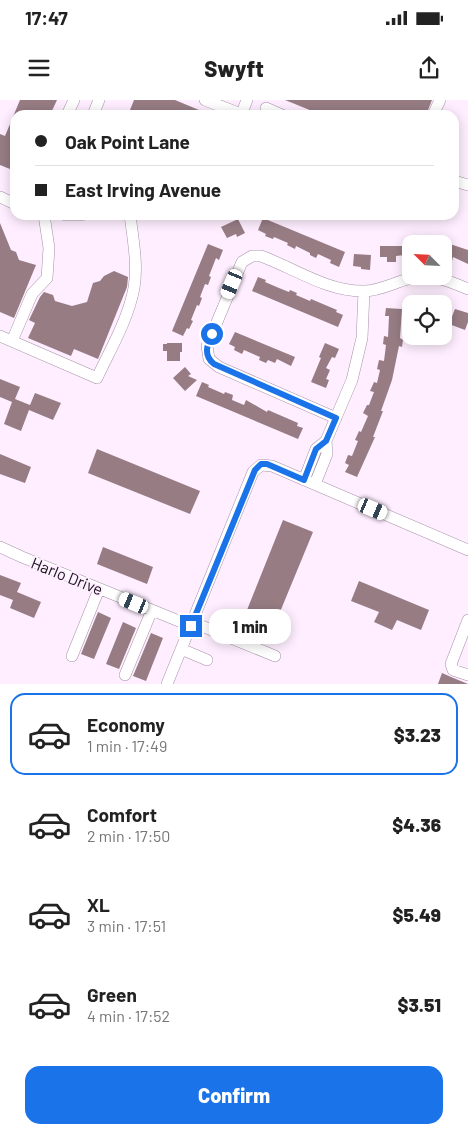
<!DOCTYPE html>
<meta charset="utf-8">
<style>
body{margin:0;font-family:Barlow,sans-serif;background:#f6f6f6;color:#222;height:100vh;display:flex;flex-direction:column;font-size:19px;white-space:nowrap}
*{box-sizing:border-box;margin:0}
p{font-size:16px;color:#767676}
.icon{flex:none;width:28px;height:28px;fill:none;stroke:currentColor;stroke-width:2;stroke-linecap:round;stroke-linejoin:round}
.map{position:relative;height:584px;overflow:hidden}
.details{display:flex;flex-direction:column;background:#fff;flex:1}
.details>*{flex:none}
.banner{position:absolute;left:10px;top:10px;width:449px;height:110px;border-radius:15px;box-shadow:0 2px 12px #0003;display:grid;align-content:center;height:110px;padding:0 25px;background:#fff}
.needle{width:32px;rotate:294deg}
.buttons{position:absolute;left:402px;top:135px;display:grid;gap:10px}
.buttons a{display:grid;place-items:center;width:50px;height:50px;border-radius:10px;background:#fff;box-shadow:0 2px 12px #0003;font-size:25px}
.end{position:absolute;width:22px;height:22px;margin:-11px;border:6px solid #1a73e8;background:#fff;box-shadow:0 0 0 2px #fff}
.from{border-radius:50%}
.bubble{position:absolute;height:35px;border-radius:15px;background:#fff;box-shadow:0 2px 12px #0003;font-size:16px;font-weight:800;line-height:35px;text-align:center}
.car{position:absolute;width:15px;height:30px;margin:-15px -8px;border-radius:6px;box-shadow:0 0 4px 1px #0007;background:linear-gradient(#fff 24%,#345 0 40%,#fff 0 76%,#345 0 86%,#fff 0)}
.banner b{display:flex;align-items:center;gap:18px;height:48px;font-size:19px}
.banner b+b{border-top:1px solid #e0e0e0}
.banner i{width:12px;height:12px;background:#222}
ul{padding:9px 0 0;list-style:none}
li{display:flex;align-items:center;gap:15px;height:82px;margin:0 10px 8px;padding:0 15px;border:2px solid transparent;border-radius:15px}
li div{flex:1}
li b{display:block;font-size:19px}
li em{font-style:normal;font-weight:800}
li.on{border-color:#1a73e8}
li>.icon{width:45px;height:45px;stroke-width:1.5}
.action{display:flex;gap:10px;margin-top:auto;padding:10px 25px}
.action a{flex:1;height:58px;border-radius:15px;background:#1a73e8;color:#fff;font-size:20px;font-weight:800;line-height:58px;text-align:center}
.status{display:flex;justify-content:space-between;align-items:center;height:35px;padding:0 25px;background:#fff;direction:ltr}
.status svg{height:14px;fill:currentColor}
header{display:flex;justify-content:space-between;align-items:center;height:65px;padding:0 25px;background:#fff;font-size:22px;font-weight:800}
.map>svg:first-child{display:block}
</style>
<div class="status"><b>17:47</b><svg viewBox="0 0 49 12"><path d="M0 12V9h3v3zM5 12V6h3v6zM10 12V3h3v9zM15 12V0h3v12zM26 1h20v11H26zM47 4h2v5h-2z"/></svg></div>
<header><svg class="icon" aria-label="menu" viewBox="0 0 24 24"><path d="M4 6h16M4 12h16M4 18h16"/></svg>Swyft<svg class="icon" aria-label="share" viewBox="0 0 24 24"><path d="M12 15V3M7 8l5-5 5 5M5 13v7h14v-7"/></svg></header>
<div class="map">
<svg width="468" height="584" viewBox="0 0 468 584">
<rect width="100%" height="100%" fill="#feeeff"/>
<path fill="#977c84" d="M20 0H57L50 15H15V71L0 65V34L5 36Z
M134 0H175L211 15H128Z
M285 0H432L426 15H322Z
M263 118 345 152 339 167 330 163 331 160 318 154 316 158 310 155V153L296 146 295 149 287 145 288 143 274 137 273 139 265 136 266 134 258 130Z
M238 119 245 133 237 137 236 134 227 138 221 127Z
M0 123 11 150 16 152 19 160 36 165 14 218 0 212Z
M405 142H411V163H406L405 155 396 156V162H387V157H380V146H405Z
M444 142 468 150V164L453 157 452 161 444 159Z
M208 144 223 150 219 160 216 158 209 176 211 177 208 185 205 184 200 197 202 198 199 206 197 205 191 220 193 221 189 229 187 228 183 236 172 231Z
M354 154 371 155 370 170 361 169V167L353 166Z
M114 171 128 177 127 187 98 259 74 249 71 256 28 238 35 223 29 220 40 197 44 192 53 195 55 201 72 206 87 202 93 183 100 181 104 176Z
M258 177 266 180 265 182 279 188 289 192 290 190 297 193 296 195 310 201 311 199 337 210 336 212 343 215 338 227 252 191Z
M386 208 402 209 400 238 403 240 402 247 399 246 392 280 381 311H383L373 337H375L357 377 345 372 349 365 345 363 348 355 352 356 358 341 355 340 359 331 361 332 368 316 363 313 367 305H369L374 292 370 291 374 282 377 283 380 270 377 269 379 260 384 261 386 245 383 244 384 236 388 237 389 216H385Z
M455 209 468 213V222L465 230 449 224Z
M235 232 295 257 291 266 277 259 275 263 268 260 266 263 259 260 260 257 244 250 242 254 234 250 235 247 229 244Z
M167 243H182V252H180V261H167V251H163V244H167Z
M325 243 339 249 335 258 332 257 326 268 330 270 326 279 329 280 326 288 311 282 321 258 319 257Z
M185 267 191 274 188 276 197 280 185 291 173 278Z
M0 279 20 287 15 299 30 305 35 293 61 303 53 320 29 310 21 331 4 324 12 302 0 297Z
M202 282 209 285 208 287 224 294 225 292 233 295 232 300 244 305 246 300 267 312 268 310 298 323 297 326 303 328 298 339 196 296Z
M97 349 200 391 190 414 88 373Z
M0 354 31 367 25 383 0 374Z
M283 420 313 432 268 541 239 530Z
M103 447 153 467 147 484 97 464Z
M0 475 21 483 17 492 41 502 34 518 10 508 13 500 0 495Z
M359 481 429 510 421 530 397 520 392 530 374 522 379 512 351 501Z
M98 512 111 518 94 559 81 554Z
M123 522 136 528 119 569 106 564Z
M151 533 163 538 146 581 133 576Z
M442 573 451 577 468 584H438Z"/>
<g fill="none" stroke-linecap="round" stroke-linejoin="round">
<defs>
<path id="minor" d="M205 0 241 14
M266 8 282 15
M67 15 74 0
M93 15 99 0
M241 15 247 0
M433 15 440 0
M454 81 468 85
M0 97 15 104
M65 115H82
M0 236 97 278C110 250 128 220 134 188 138 165 133 139 130 115
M12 241 32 194 47 178 49 148 44 115
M336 318 219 267 209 259 207 246 242 162 252 156H261C294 168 328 192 364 191 379 191 393 183 408 179 429 172 449 181 468 189
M304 380 316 349 326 341 352 280 362 238 364 191
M315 384 327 354 326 341
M0 447 22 457 191 526
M468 520 451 564 453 570 468 575
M192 522 275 556
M181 549 207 560
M72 556 99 489
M125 575 152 510
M167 584 253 372 261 365 272 366 468 450"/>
</defs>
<use href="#minor" stroke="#a593a6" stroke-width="12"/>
<use href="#minor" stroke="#fff" stroke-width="11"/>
</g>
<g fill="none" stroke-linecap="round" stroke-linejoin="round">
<path stroke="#1a73e8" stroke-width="6" d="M191 526 255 370 261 364H267L304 380 316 349 326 341 336 318 214 264C203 255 207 245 212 234"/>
</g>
<g text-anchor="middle" stroke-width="4" stroke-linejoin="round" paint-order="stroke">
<g font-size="16" fill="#181118" stroke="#feeeff">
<text transform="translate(67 476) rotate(22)" y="6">Harlo Drive</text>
</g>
</g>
</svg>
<div class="buttons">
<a><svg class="needle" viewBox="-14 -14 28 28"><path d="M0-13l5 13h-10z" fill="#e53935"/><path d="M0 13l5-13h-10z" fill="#767676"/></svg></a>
<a><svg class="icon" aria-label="locate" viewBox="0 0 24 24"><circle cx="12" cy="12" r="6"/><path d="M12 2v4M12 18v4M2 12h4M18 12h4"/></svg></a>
</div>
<i class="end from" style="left:212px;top:234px"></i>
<i class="end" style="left:191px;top:526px"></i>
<div class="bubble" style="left:209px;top:509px;width:82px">1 min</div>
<i class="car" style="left:232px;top:184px;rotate:203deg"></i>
<i class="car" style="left:373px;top:409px;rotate:113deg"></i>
<i class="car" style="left:134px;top:503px;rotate:292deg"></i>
<div class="banner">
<b><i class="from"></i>Oak Point Lane</b>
<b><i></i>East Irving Avenue</b>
</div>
</div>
<section class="details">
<ul>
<li class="on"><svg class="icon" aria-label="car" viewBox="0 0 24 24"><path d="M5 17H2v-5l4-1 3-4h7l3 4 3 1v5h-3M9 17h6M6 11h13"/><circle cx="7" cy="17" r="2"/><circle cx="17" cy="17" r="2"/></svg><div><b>Economy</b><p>1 min · 17:49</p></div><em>$3.23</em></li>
<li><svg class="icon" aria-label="car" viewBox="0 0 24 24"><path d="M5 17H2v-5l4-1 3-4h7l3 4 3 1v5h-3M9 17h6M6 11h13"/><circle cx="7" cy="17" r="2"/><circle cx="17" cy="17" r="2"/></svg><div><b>Comfort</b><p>2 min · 17:50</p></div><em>$4.36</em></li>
<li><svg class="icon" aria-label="car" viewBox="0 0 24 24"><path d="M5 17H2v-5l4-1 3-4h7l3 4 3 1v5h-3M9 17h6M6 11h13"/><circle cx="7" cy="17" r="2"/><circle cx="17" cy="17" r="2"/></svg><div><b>XL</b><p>3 min · 17:51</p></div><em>$5.49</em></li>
<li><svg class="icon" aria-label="car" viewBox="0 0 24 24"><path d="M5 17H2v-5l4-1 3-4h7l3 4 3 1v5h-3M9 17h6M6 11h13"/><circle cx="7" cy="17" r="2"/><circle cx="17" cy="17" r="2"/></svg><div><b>Green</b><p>4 min · 17:52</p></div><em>$3.51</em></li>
</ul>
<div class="action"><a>Confirm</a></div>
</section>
